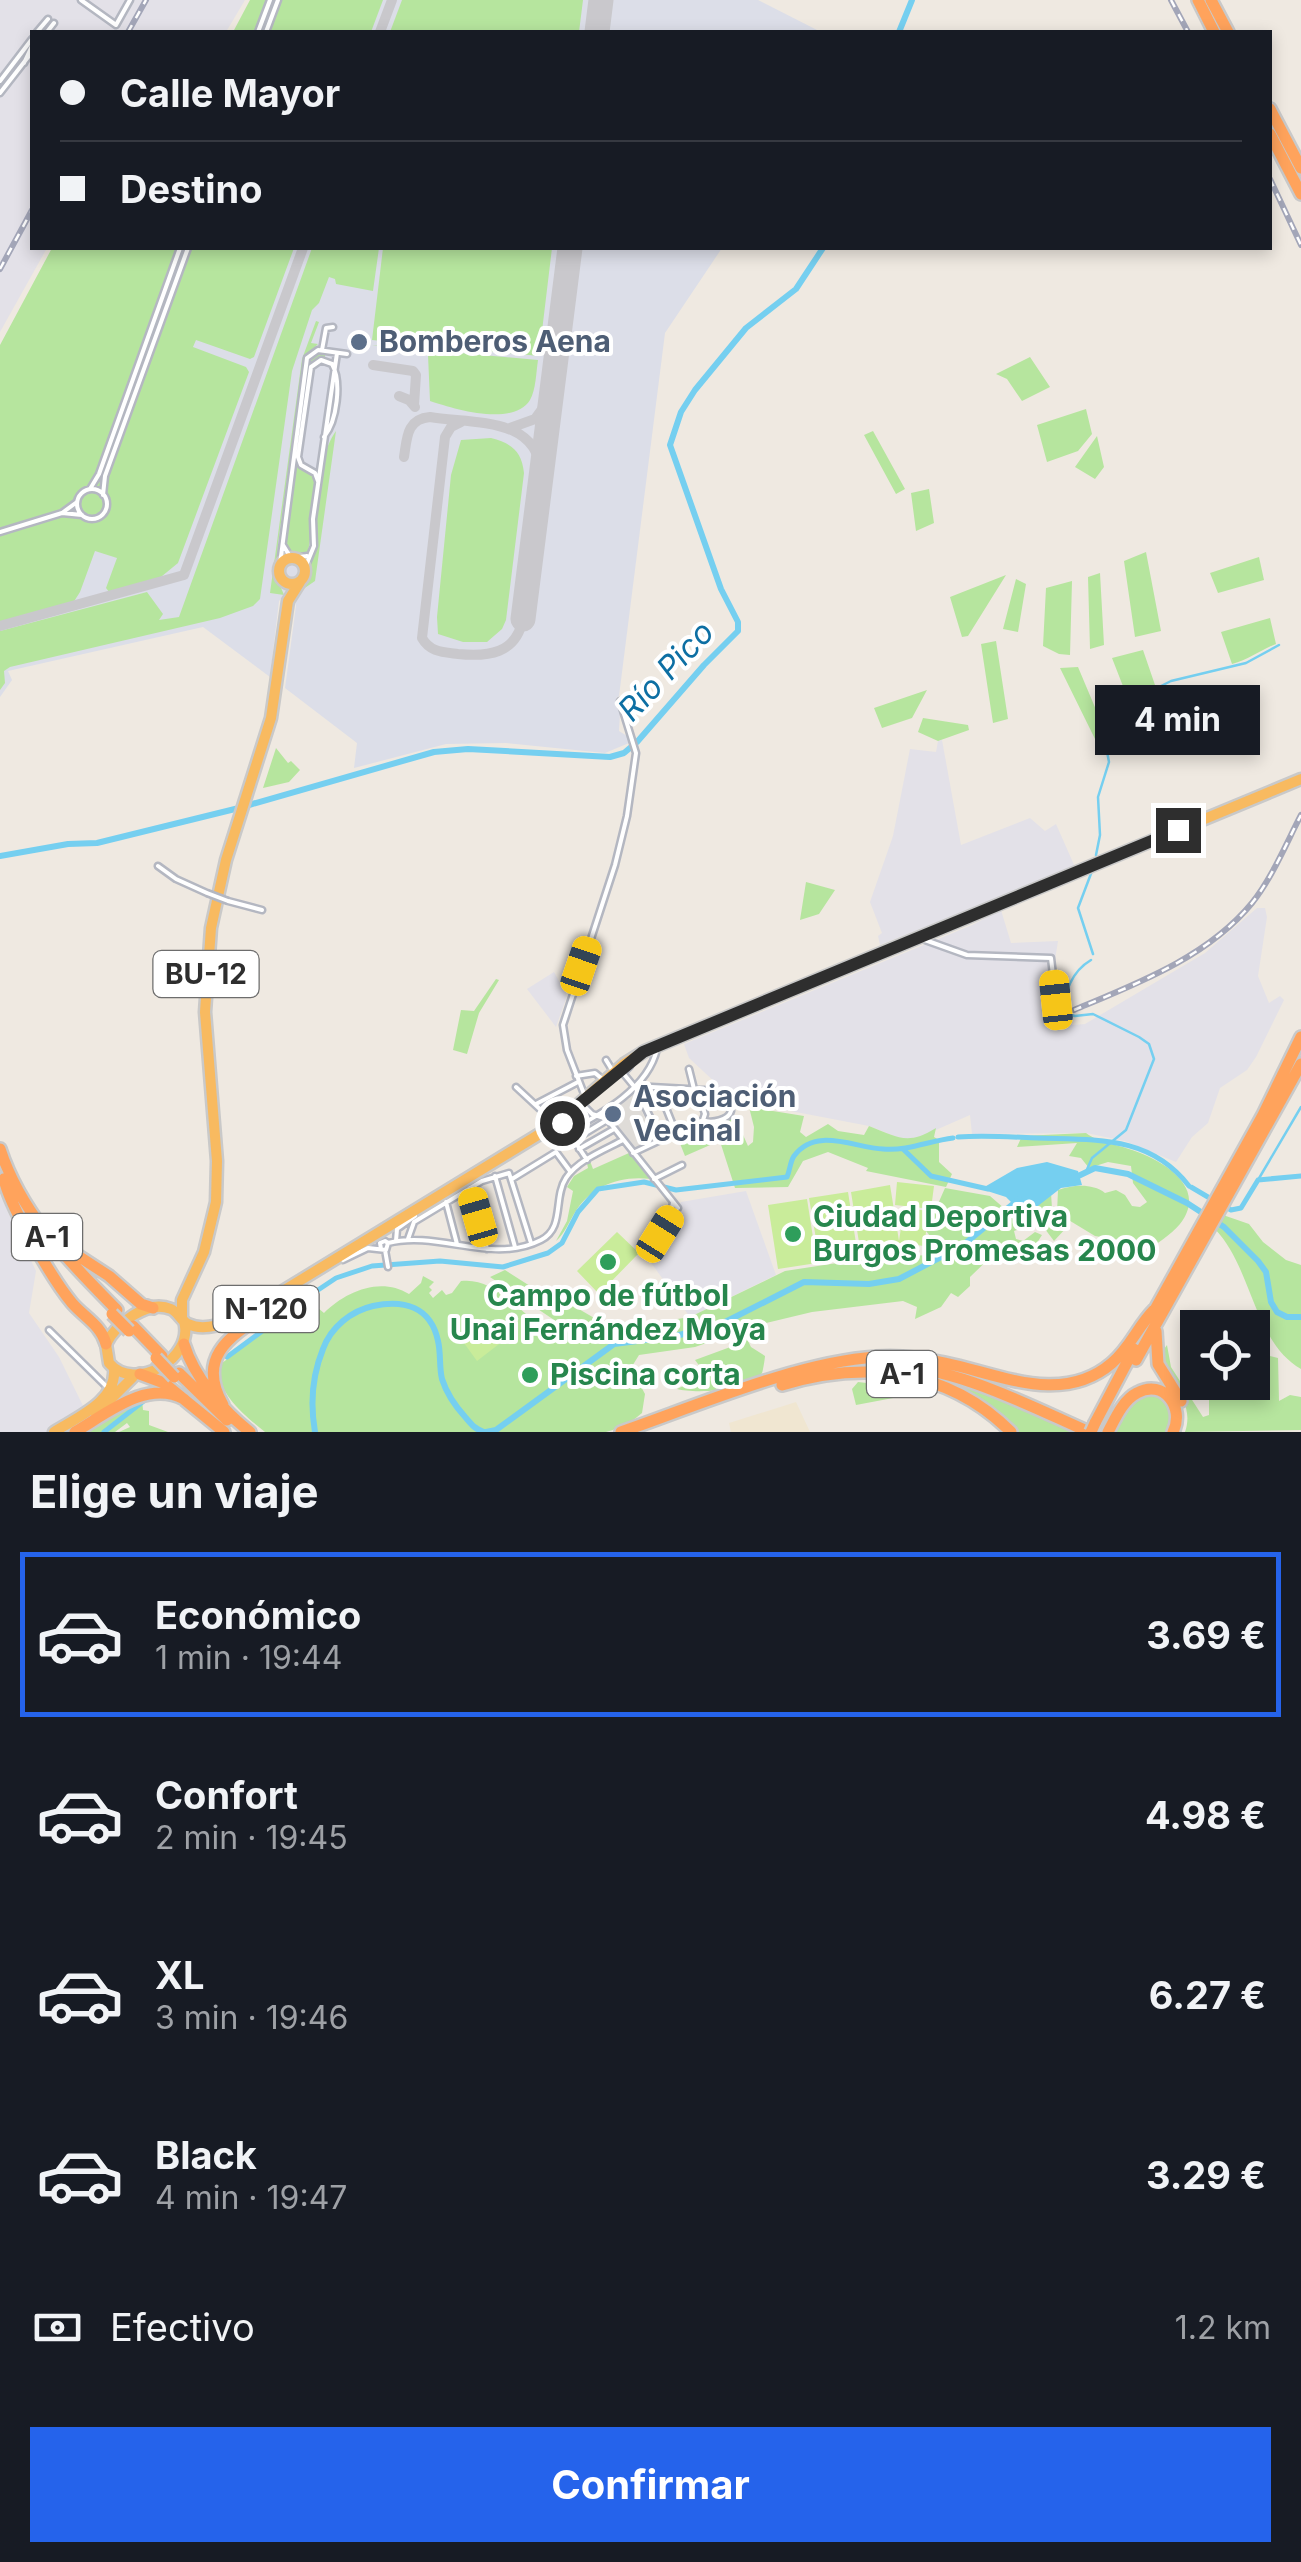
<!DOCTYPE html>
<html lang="es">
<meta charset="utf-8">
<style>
body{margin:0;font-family:Inter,sans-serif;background:#20242c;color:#f1f3f6;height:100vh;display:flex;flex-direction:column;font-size:38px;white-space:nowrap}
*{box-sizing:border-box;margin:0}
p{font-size:32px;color:#9ea1a6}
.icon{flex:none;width:55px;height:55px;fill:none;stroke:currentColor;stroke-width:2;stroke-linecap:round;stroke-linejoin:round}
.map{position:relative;height:1432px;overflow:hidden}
.details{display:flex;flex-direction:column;background:#171b24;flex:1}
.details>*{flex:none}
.banner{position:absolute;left:30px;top:30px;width:1242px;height:220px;border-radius:0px;box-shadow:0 5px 15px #0003;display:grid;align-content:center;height:220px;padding:0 30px;background:#171b24}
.buttons{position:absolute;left:1180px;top:1310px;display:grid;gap:20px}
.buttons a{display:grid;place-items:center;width:90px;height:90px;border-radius:0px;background:#171b24;box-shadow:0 5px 15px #0003;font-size:50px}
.end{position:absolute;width:45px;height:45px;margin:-22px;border:12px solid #2e2e2e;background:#fff;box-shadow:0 0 0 5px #fff}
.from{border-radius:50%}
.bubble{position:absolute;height:70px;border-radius:0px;background:#171b24;box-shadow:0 5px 15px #0003;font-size:32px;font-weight:700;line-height:70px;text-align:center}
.car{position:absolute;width:30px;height:60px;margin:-30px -15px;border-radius:12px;box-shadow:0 0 8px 2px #0007;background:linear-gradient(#f5c518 24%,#345 0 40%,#f5c518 0 76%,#345 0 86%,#f5c518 0)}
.banner b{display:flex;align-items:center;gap:35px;height:95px;font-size:38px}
.banner b+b{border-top:2px solid #363941}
.banner i{width:25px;height:25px;background:#f1f3f6}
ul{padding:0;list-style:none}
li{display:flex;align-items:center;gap:30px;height:165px;margin:0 20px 15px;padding:0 10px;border:5px solid transparent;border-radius:0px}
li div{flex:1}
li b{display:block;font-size:38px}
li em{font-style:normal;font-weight:700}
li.active{border-color:#2563eb}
li>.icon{width:90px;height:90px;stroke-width:1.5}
h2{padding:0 30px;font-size:45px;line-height:120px}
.pay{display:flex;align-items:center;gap:25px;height:110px;padding:0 30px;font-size:38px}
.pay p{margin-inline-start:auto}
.cta{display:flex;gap:20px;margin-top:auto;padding:20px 30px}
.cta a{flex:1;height:115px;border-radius:0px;background:#2563eb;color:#fff;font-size:40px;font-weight:700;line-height:115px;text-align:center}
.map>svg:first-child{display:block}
</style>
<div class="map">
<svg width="1301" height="1432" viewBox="0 0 1301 1432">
<rect width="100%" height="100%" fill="#efe9e1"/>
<path fill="#e3e1e8" d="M0 0H245L226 32H32V248H47L0 332Z
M942 740 961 845 1030 818 1045 831 1056 824 1075 867 880 945 878 936 882 933 870 902 893 836 910 749 936 752 938 741Z
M1257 908H1265L1267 917 1258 976 1269 1003 1280 996 1284 1000 1256 1057 1247 1070 1220 1088 1208 1123 1192 1137 1176 1162 1125 1141 1086 1133 972 1134 970 1115 913 1140 899 1138 869 1126 738 1101 717 1090 718 1085 689 1058 684 1044 972 925 1001 910 1011 943 1058 941 1055 960 1060 1018 1073 1025 1085 1024 1205 953Z
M554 972 567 996 556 1027 527 989Z
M746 1191 776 1275 690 1317 647 1257 681 1202Z
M0 1195 36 1271 29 1313 59 1357 92 1424 78 1432H0Z"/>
<path fill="#f0e6d1" d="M796 1402 810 1432H731L729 1423Z"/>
<path fill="#dcdee8" d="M314 0H758L821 32H302Z
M224 248H722L665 333 619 696 616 698 620 714 619 731 627 736 629 743 605 753 506 743 446 744 354 768 357 743 285 688 296 606 293 596 284 595 279 601 270 677 203 627 8 671 12 680 0 697V567Z"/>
<path fill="#b6e59e" d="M250 0H383L371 32H233Z
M402 0H583L579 32H390Z
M52 248H294L254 357 250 359 196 340 193 347 246 367 249 372 178 563 156 581 110 593 106 588 117 558 95 551 80 592 73 603 0 622V345Z
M312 248H379L373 291 336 284 335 279 329 277 319 303 312 310 292 371 260 599 253 606 220 618 10 667 4 671 5 683 0 690V631L147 592 163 614 159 620 179 617Z
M383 248H552L539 356 372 340Z
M316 321 319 322 311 343 318 344 304 357 278 544 276 576 284 595 270 593 302 359Z
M372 345 538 360C536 373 536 389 530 400 513 427 454 409 430 401L428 355Z
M316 353H325V359H315L309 367 297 459 301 468 312 471 315 476C313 493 312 542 307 554L299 557 290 555 284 543 309 360Z
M1030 357 1050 387 1022 401 1007 379 996 374Z
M1086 409 1092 434 1078 451 1047 462 1037 425Z
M336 431 315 581 293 596C301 580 314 564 315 546 316 540 314 535 314 530 313 502 321 451 336 431Z
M873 431 905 489 896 494 864 435Z
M1097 436 1104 467 1095 479 1075 467Z
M491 438C511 443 522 451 524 473L506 620 502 629 487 642H463L438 634 437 617 451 475 461 440Z
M929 489 934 523 916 531 911 493Z
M1146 552 1161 631 1135 637 1124 561Z
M1259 557 1264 580 1218 593 1210 573Z
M1100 573 1104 645 1090 649 1088 577Z
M1006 575 968 636 962 637 950 597Z
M1016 579 1026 584 1018 632 1003 629Z
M1072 581 1070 655 1059 654 1043 646 1046 588Z
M1270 618 1276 644C1260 650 1249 660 1232 664L1221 632Z
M996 641 1008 719 993 723 981 644Z
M1143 650 1155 685 1128 699 1112 658Z
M1078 667 1102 724 1104 733 1095 739 1060 668Z
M927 690 912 718 882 728 874 708Z
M923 718 968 725 969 730 938 741 918 732Z
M276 748 288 763 291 761 300 770 289 782 263 788Z
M806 882 835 890 819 914 800 920Z
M496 979 499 980 479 1013 467 1054 453 1050 461 1010 474 1011Z
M749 1107 804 1116 800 1132 806 1137 828 1124 838 1131 864 1135 869 1126C898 1137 907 1146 936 1128L934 1137 939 1140V1162L952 1174 946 1187 866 1171 868 1168 828 1152 803 1161 788 1187 735 1188 717 1132 711 1135 717 1142 685 1156 677 1136 687 1137V1133L735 1117 748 1146 753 1142 754 1127Z
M1086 1133C1101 1144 1112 1143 1129 1149 1159 1158 1210 1186 1180 1224 1171 1235 1155 1244 1144 1254L1125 1241 1095 1236 1057 1213 1058 1190C1073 1185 1092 1183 1105 1193L1116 1190 1125 1195 1132 1206 1140 1207 1147 1202 1133 1183 1131 1166 1108 1162 1089 1168 1081 1158 1069 1156 1077 1143 1017 1147 1022 1136Z
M629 1153 651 1179C620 1175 590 1186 574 1214 568 1224 565 1233 556 1241L567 1221 573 1191 567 1187 574 1176 588 1168 587 1163 590 1161 593 1169Z
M945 1188 990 1196 1019 1221 1051 1193 1052 1208 1047 1217 1067 1227 1054 1241 1045 1229 1036 1225 1037 1222 1014 1231 1016 1239 1023 1241 1035 1232 1042 1235 1026 1260 1002 1246 970 1277V1286L958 1297 951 1293 941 1307 915 1319 917 1307 903 1301 812 1312 749 1327 743 1331 751 1347 765 1356C765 1358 763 1371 762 1373 753 1391 695 1394 677 1389L708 1374 719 1378 727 1376 722 1368H701L695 1360 744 1342 741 1331 695 1347 639 1355 631 1368 645 1394 642 1413 626 1426 606 1432H265C243 1414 220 1396 217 1367L306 1298 324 1313C345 1292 380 1276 409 1294L421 1283 423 1276 434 1282 429 1287 432 1290 429 1293 433 1298 442 1290 446 1295 452 1293 461 1281C500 1276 527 1325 563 1340L569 1330 490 1277 505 1270 530 1286 548 1291 613 1329 690 1317 785 1271 870 1258 929 1255 938 1246 926 1231Z
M1223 1215 1249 1224 1263 1242 1286 1260 1301 1265V1369C1253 1341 1253 1269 1215 1229Z
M1167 1345 1171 1367 1203 1417 1209 1415V1383L1252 1382 1253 1352 1278 1358 1279 1401 1290 1395 1301 1397V1430L1185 1432C1196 1400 1166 1382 1162 1352Z
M916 1370 976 1386 1080 1432H1015L975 1400Z
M858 1382 893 1386 898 1382 925 1392 856 1405 852 1389Z
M1156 1393 1168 1399 1175 1414 1169 1432H1113C1125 1410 1130 1398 1156 1393Z
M142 1399 143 1410 149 1411V1425L168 1432H119L130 1427 127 1423 115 1432H88Z"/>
<path fill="#c9ec9a" d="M897 1182 934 1186 931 1209 895 1205Z
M890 1185 899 1241 904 1208 929 1211 924 1246 900 1243V1249L861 1255 851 1192Z
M848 1192 858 1256 820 1262 809 1198Z
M807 1199 817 1263 778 1269 768 1205Z
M617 1232 639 1253 599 1294 577 1271Z
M491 1324 503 1341 477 1361 464 1343Z"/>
<path fill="#dfdcd8" d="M633 1092 652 1134 654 1133 657 1138 636 1150 612 1122 619 1114 617 1111 613 1114 609 1109 630 1098 628 1096Z"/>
<path fill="#75cff0" d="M1047 1162 1078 1171 1082 1185 1061 1188 1025 1216 1006 1197 981 1189 1017 1168Z"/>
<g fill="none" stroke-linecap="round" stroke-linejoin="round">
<path stroke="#75cff0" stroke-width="2.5" d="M1096 855 1100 835 1098 797 1109 762 1104 736 1114 723 1119 707 1171 681 1246 663 1279 645
M1092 871 1078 908 1093 954
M1085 1174 1092 1158 1126 1130 1154 1059 1149 1044 1139 1037 1093 1014 1075 1016 1068 1014C1060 994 1074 970 1091 960
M1258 1180 1301 1107"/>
<path stroke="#75cff0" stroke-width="5" d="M958 1137C985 1135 1011 1137 1037 1138 1095 1140 1150 1135 1189 1186
M903 1149 931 1176 988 1189
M1191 1187 1213 1200
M1222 1205 1231 1210 1241 1208 1258 1180 1301 1176
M227 1357 318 1290 336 1278 372 1266 440 1261 503 1267 548 1253 562 1243 578 1212 598 1189 644 1182 676 1190 787 1177C790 1170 790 1162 794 1156 816 1126 855 1148 883 1149 908 1151 929 1141 953 1138
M104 1432 145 1400"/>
<path stroke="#75cff0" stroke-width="6" d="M899 32 912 0
M249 805 434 752 468 749 610 757 624 753 637 742 704 665 738 631V622L721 589 670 445 681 412 695 390 746 328 796 289 823 248
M0 856 68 844 97 843 239 808
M1072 1179 1095 1168 1128 1174 1187 1203 1224 1227 1258 1261 1266 1272 1271 1302 1277 1312 1287 1317H1301
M315 1432C310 1403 312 1376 323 1349 331 1327 351 1311 373 1306 404 1299 431 1307 438 1341 441 1353 439 1367 442 1379 447 1395 456 1407 466 1418 472 1425 475 1429 484 1432
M486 1432 496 1430 614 1344 676 1336 725 1322 804 1282 869 1284 899 1279 962 1246 1019 1199"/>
<path stroke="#c9c8cc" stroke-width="10" d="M380 32 392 0
M373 365 413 371 416 375 414 405
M399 396 409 400 415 407
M461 422 451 427 445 437 422 638C430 652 442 652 458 654 488 657 516 654 523 619
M510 428 535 419 551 397
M404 457C407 439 406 419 430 417 472 424 538 416 541 473
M0 626 184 575 303 248"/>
<path stroke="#c9c8cc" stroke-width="25" d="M597 32 601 0
M523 619 570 248"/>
<defs>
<path id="minor" d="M81 0 116 25 130 0
M37 32 48 19
M47 32 54 23
M258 32 270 0
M266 32 278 0
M24 63 32 46
M0 81 32 39
M0 93 32 52
M322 350 326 328 333 327
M318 481 315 473 301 465 298 457 311 367 321 360 332 364C342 382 337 421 324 437
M90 489 99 474 180 248
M77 504a15 15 0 1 1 30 0a15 15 0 1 1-30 0Z
M103 495 105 476 188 248
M62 513 82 515
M0 532 62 513 77 502
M283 545 291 558
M294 558 307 556
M280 564 307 358 318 350 347 354
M305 568 314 546 313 519 337 353
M158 866 176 879 207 893
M228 901 262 910
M925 940 967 955 1051 958 1056 1000
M606 1060 614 1073
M630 1066 623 1073 637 1090 661 1140
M689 1069 694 1089
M576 1076 595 1073 601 1078
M516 1087 556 1124
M698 1091 705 1114 703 1120
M584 1094 567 1050 563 1025 615 865 627 816 636 753 620 701
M581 1103 592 1114 607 1119 678 1208
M664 1103 676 1133
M536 1104 578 1082
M562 1122 587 1160
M568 1132C601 1114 648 1089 657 1049
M574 1140 607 1120
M579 1149 614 1129
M633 1153 703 1120C711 1124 729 1120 731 1111L728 1100 705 1090 634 1086
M495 1176 515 1247
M512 1179 556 1152 570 1171
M654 1179 682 1165
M470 1188 487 1249
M446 1202 457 1244
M408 1239 414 1222 482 1181 509 1173 531 1243
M396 1241 397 1229 415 1216
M651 1246 671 1215 673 1202
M381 1249 380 1243 385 1241 388 1243C439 1230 492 1265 541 1240 565 1228 553 1198 566 1178 578 1160 604 1150 623 1140
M385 1250 388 1267
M343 1260 368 1248 386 1250 388 1243
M49 1330 106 1386"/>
<path id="trunk" d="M279 571a13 13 0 1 1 26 0a13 13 0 1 1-26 0Z
M182 1318V1300L204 1252 216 1202 217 1161 205 1012 211 928 226 860 271 718 288 601 300 582
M184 1321C195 1359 134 1393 109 1363L106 1344C116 1324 147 1299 171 1309 178 1312 181 1321 188 1324 204 1332 228 1323 242 1316L556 1124 624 1064 645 1051 1301 779
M96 1414 133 1377
M54 1432C78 1417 117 1401 114 1369"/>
<path id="motorway" d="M1198 0 1214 32
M1211 0 1228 32
M1270 109 1301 168
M1270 134 1301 194
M0 1149C22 1216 69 1261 117 1310
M4 1179C10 1207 53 1280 72 1303 84 1317 101 1325 106 1344
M63 1246 109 1276 141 1304 153 1308
M1152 1315 1263 1115 1301 1037
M133 1326 162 1356
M1156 1331 1158 1364 1181 1401
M184 1344C194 1377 223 1411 250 1432
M1136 1360 1301 1064
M883 1364C958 1368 1021 1402 1089 1432
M179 1373 227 1420
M140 1374 164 1383 224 1432
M782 1385C865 1360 948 1369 1011 1432
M223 1405C188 1343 255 1327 293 1292
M1095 1423 1134 1349
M75 1432C106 1414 147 1379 184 1399
M621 1432C696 1406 798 1362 876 1357 899 1355 922 1358 945 1363 999 1374 1062 1406 1112 1363 1130 1348 1138 1326 1154 1310
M1108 1432C1115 1419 1123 1400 1137 1393 1164 1378 1185 1408 1173 1432"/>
</defs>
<use href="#minor" stroke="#b4b7c1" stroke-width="9"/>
<use href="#trunk" stroke="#c9c9c9" stroke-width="15"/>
<use href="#motorway" stroke="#c9c9c9" stroke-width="16"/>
<use href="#minor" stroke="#fff" stroke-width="4"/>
<use href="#trunk" stroke="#f8ba60" stroke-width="10"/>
<use href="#motorway" stroke="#ffa35c" stroke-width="11"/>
<defs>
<path id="rail" d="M1171 0 1188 32
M128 32 146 0
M1270 179 1301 245
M0 269 32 210
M1074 1010C1136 984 1208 957 1252 903 1272 878 1286 844 1301 815"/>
</defs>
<use href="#rail" stroke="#a3a6b8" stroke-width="6"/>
<use href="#rail" stroke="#fff" stroke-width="2.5" stroke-dasharray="8" stroke-linecap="butt"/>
<defs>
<path id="minor-bridge" d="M207 893 228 901"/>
<path id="motorway-bridge" d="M112 1314 129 1331
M156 1358 174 1377
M1091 1432 1095 1423"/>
</defs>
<use href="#minor-bridge" stroke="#b4b7c1" stroke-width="9" stroke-linecap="butt"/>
<use href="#motorway-bridge" stroke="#c9c9c9" stroke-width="16" stroke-linecap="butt"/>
<use href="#minor-bridge" stroke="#fff" stroke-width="4"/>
<use href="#motorway-bridge" stroke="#ffa35c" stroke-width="11"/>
</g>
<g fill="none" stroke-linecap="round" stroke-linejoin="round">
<path stroke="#2e2e2e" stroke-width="12" d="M562 1123 560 1120 643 1052 1178 830"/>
</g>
<g fill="#5c6f8a" stroke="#fff" stroke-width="4">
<circle cx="359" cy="342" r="10"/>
<circle cx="613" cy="1114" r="10"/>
</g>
<g fill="#2e9e5b" stroke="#fff" stroke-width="4">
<circle cx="793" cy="1234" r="10"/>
<circle cx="608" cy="1262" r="10"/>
<circle cx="530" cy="1375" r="10"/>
</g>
<g text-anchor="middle" stroke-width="8" stroke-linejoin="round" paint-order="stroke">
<g fill="#fff" stroke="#6d6d6d" stroke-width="2.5">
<rect x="153.5" y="951" width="105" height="46" rx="8"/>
<rect x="12" y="1214" width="70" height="46" rx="8"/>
<rect x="213.5" y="1286" width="105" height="46" rx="8"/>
<rect x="867" y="1351" width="70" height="46" rx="8"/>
</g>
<g font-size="28" font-weight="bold" fill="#2e2e2e">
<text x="206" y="984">BU-12</text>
<text x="47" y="1247">A-1</text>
<text x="266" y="1319">N-120</text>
<text x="902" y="1384">A-1</text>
</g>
<g font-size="30" font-weight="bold" fill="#4e5e75" stroke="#fff" text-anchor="start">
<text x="379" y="352">Bomberos Aena</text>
<text x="633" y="1107">Asociación<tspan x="633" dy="34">Vecinal</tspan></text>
</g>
<g font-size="30" font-weight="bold" fill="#27864d" stroke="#fff" text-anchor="start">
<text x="813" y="1227">Ciudad Deportiva<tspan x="813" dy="34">Burgos Promesas 2000</tspan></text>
<text x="608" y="1306" text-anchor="middle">Campo de fútbol<tspan x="608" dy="34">Unai Fernández Moya</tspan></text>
<text x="550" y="1385">Piscina corta</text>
</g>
<g font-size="32" font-style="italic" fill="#0d6fa3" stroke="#fff">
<text transform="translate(666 671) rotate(-47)" y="11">Río Pico</text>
</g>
</g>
</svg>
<div class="buttons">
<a><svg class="icon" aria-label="locate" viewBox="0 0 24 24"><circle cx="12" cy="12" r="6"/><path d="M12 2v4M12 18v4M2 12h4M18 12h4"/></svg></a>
</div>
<i class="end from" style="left:562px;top:1123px"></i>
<i class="end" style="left:1178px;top:830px"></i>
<div class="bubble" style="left:1095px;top:685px;width:165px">4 min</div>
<i class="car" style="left:581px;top:966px;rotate:19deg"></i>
<i class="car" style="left:1056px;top:1000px;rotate:354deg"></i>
<i class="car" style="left:478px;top:1217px;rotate:344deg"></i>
<i class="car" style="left:660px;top:1234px;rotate:32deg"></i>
<div class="banner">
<b><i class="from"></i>Calle Mayor</b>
<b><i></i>Destino</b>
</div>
</div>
<section class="details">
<h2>Elige un viaje</h2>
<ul>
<li class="active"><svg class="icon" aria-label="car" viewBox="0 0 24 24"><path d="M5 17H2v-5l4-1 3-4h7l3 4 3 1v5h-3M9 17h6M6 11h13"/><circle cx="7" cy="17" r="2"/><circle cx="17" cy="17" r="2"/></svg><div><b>Económico</b><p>1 min · 19:44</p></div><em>3.69 €</em></li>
<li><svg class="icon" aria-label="car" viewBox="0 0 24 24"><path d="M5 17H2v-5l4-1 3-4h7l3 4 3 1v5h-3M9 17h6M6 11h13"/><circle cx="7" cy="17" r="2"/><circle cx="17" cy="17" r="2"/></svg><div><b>Confort</b><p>2 min · 19:45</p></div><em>4.98 €</em></li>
<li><svg class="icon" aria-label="car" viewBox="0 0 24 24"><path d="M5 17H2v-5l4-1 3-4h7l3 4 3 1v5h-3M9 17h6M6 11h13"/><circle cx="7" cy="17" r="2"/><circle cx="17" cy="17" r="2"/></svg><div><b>XL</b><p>3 min · 19:46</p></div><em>6.27 €</em></li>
<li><svg class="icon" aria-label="car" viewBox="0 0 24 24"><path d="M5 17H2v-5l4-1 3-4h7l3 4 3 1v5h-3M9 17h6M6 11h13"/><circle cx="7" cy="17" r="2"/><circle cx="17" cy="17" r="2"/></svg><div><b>Black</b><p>4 min · 19:47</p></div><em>3.29 €</em></li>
</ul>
<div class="pay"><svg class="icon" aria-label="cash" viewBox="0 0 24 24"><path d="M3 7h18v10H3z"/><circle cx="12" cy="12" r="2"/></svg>Efectivo<p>1.2 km</p></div>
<div class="cta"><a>Confirmar</a></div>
</section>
